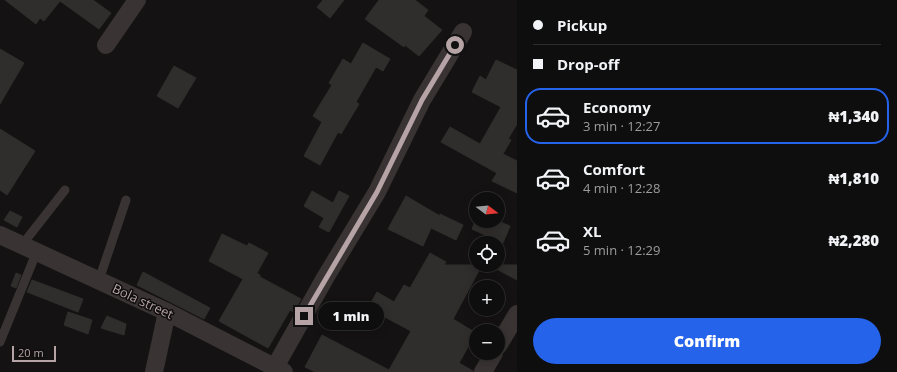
<!DOCTYPE html>
<meta charset="utf-8">
<style>
body{margin:0;font-family:"Open Sans",sans-serif;background:#181717;color:#f1f3f6;height:100vh;display:flex;flex-direction:column;font-size:15px;white-space:nowrap}
*{box-sizing:border-box;margin:0}
p{font-size:13px;color:#9b9c9e}
.icon{flex:none;width:22px;height:22px;fill:none;stroke:currentColor;stroke-width:2;stroke-linecap:round;stroke-linejoin:round}
.map{position:relative;flex:1;overflow:hidden}
.details{display:flex;flex-direction:column;background:#0f0e0e;width:380px}
.details>*{flex:none}
.banner{display:grid;align-content:center;height:88px;padding:0 16px;background:#0f0e0e}
.needle{width:26px;rotate:106deg}
.tools{position:absolute;left:469px;top:192px;display:grid;gap:8px}
.tools a{display:grid;place-items:center;width:36px;height:36px;border-radius:50%;background:#0f0e0e;box-shadow:0 2px 10px #0003,0 0 0 1px #2f2e2e;font-size:20px}
.scale{position:absolute;left:12px;bottom:10px;width:44px;box-sizing:border-box;padding-left:4px;border:2px solid #b5a3a6;border-top:0;font-size:11px;line-height:14px;white-space:nowrap;color:#b5a3a6;-webkit-text-stroke:3px #0f0d0d;paint-order:stroke}
.end{position:absolute;width:18px;height:18px;margin:-9px;border:5px solid #b5a3a6;background:#111;box-shadow:0 0 0 2px #111}
.from{border-radius:50%}
.bubble{position:absolute;height:28px;border-radius:14px;background:#0f0e0e;box-shadow:0 2px 10px #0003,0 0 0 1px #2f2e2e;font-size:13px;font-weight:800;line-height:28px;text-align:center}
.banner b{display:flex;align-items:center;gap:14px;height:38px;font-size:15px}
.banner b+b{border-top:1px solid #2f2e2e}
.banner i{width:10px;height:10px;background:#f1f3f6}
ul{padding:0;list-style:none}
li{display:flex;align-items:center;gap:12px;height:56px;margin:0 8px 6px;padding:0 8px;border:2px solid transparent;border-radius:16px}
li div{flex:1}
li b{display:block;font-size:15px}
li em{font-style:normal;font-weight:800}
li.selected{border-color:#2563eb}
li>.icon{width:36px;height:36px;stroke-width:1.5}
.cta{display:flex;gap:8px;margin-top:auto;padding:8px 16px}
.cta a{flex:1;height:46px;border-radius:24px;background:#2563eb;color:#fff;font-size:16px;font-weight:800;line-height:46px;text-align:center}
main{display:flex;flex:1;min-height:0}
.map>svg:first-child{display:block}
</style>
<main>
<div class="map">
<svg width="517" height="372" viewBox="0 0 517 372">
<rect width="100%" height="100%" fill="#141212"/>
<path fill="#302e2d" stroke="#302d2c" d="M5 0H93L111 13 99 29 60 1 44 21 40 18 36 24Z
M323 0H344L330 18 317 7Z
M379 0H415L428 10 424 16 442 30 419 56 405 45 404 47 365 19Z
M363 43 390 59 383 71 376 67 356 102 359 104 341 134 338 132 320 165 304 156 322 122 313 116 332 85 329 83 343 59 351 64Z
M0 49 24 63 0 104Z
M496 60 517 70V124L508 139 511 140 503 154 517 161V193L492 181 497 173 441 142 450 127 480 144 501 107 472 92 480 76 486 80Z
M174 66 196 78 178 108 157 96Z
M0 129 35 151 7 195 0 190Z
M312 191 333 203 339 191 349 196 329 232 319 227 324 218 304 206Z
M406 196 440 216V214L463 225 456 240 431 228 423 246 388 229Z
M10 211 22 217 17 227 4 220Z
M476 219V221H498L510 226 503 243 472 229Z
M222 234 247 246 249 243 268 253 257 273 260 275V277L301 299 294 312 290 310 268 348 219 321 243 279 209 261Z
M430 253 446 262 444 265H482L453 319 476 333 459 363 473 371V372H315L305 367 322 335 389 370 411 331 368 308 377 292 394 302 404 285 410 288Z
M489 265H517V280Z
M143 272 210 308 204 319 137 285Z
M16 273 21 275 16 288 11 286Z
M32 280 83 299 78 312 27 292Z
M68 312 92 320 88 334 64 325Z
M107 316 126 324 124 335 101 328Z"/>
<g fill="none" stroke-linecap="round" stroke-linejoin="round">
<path stroke="#393333" stroke-width="9" d="M22 245 65 190
M99 280 126 200
M0 342 37 251"/>
<path stroke="#393333" stroke-width="18" d="M106 45 137 0
M0 235 167 312 284 372
M498 346 517 314
M275 367 325 278 377 192 422 100 463 32
M154 372 167 312
M483 372 494 353"/>
</g>
<g fill="none" stroke-linecap="round" stroke-linejoin="round">
<path stroke="#b5a3a6" stroke-width="5" d="M304 316 377 192 422 100 455 45"/>
</g>
<g text-anchor="middle" stroke-width="3" stroke-linejoin="round" paint-order="stroke">
<g font-size="13" fill="#b5a3a6" stroke="#0f0d0d">
<text transform="translate(143 301) rotate(25)" y="5">Bola street</text>
</g>
</g>
</svg>
<div class="tools">
<a><svg class="needle" viewBox="-14 -14 28 28"><path d="M0-13l5 13h-10z" fill="#e53935"/><path d="M0 13l5-13h-10z" fill="#9b9c9e"/></svg></a>
<a><svg class="icon" aria-label="locate" viewBox="0 0 24 24"><circle cx="12" cy="12" r="6"/><path d="M12 2v4M12 18v4M2 12h4M18 12h4"/></svg></a>
<a>+</a>
<a>−</a>
</div>
<div class="scale">20 m</div>
<i class="end from" style="left:455px;top:45px"></i>
<i class="end" style="left:304px;top:316px"></i>
<div class="bubble" style="left:318px;top:302px;width:66px">1 min</div>
</div>
<section class="details">
<div class="banner">
<b><i class="from"></i>Pickup</b>
<b><i></i>Drop-off</b>
</div>
<ul>
<li class="selected"><svg class="icon" aria-label="car" viewBox="0 0 24 24"><path d="M5 17H2v-5l4-1 3-4h7l3 4 3 1v5h-3M9 17h6M6 11h13"/><circle cx="7" cy="17" r="2"/><circle cx="17" cy="17" r="2"/></svg><div><b>Economy</b><p>3 min · 12:27</p></div><em>₦1,340</em></li>
<li><svg class="icon" aria-label="car" viewBox="0 0 24 24"><path d="M5 17H2v-5l4-1 3-4h7l3 4 3 1v5h-3M9 17h6M6 11h13"/><circle cx="7" cy="17" r="2"/><circle cx="17" cy="17" r="2"/></svg><div><b>Comfort</b><p>4 min · 12:28</p></div><em>₦1,810</em></li>
<li><svg class="icon" aria-label="car" viewBox="0 0 24 24"><path d="M5 17H2v-5l4-1 3-4h7l3 4 3 1v5h-3M9 17h6M6 11h13"/><circle cx="7" cy="17" r="2"/><circle cx="17" cy="17" r="2"/></svg><div><b>XL</b><p>5 min · 12:29</p></div><em>₦2,280</em></li>
</ul>
<div class="cta"><a>Confirm</a></div>
</section>
</main>
